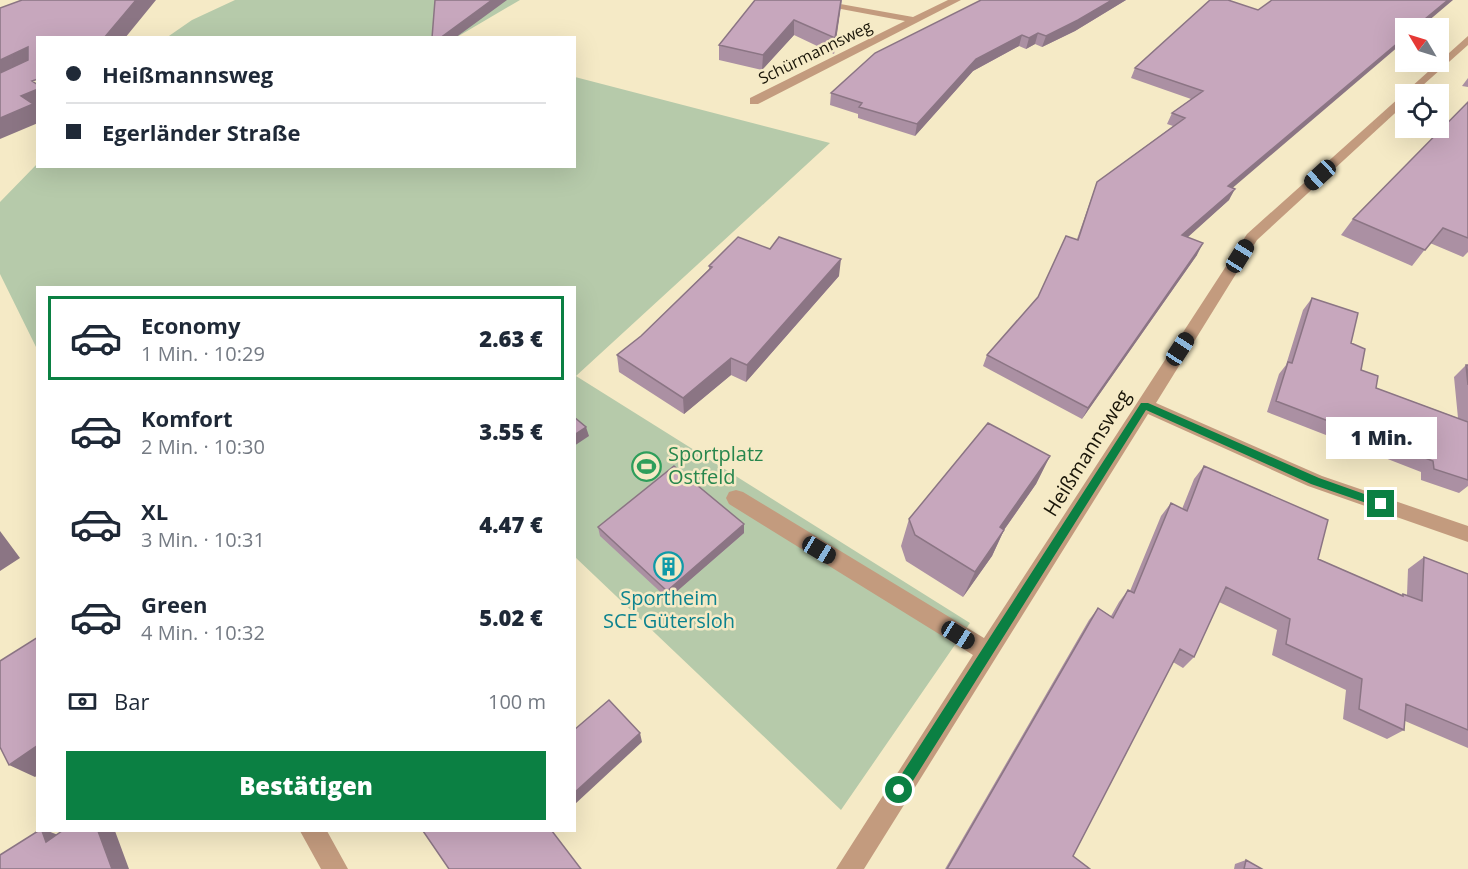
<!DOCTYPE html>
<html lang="de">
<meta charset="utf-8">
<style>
body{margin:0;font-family:"Open Sans",sans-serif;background:#f2f2f3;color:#1f2937;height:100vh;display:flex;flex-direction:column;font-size:22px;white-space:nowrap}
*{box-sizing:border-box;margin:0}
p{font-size:20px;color:#747a83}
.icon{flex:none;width:33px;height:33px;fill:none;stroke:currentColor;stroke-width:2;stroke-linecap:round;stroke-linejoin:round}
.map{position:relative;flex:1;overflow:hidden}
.details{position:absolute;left:36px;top:286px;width:540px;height:546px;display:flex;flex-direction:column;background:#fff;border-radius:0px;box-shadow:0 6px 24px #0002}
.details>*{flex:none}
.hud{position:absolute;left:36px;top:36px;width:540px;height:132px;border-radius:0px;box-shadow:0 6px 24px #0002;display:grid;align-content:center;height:132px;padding:0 30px;background:#fff}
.needle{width:39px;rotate:308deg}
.tools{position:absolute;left:1395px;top:18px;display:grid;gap:12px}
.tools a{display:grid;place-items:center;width:54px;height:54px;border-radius:0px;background:#fff;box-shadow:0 6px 24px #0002;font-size:30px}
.end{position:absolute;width:27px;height:27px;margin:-14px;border:8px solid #0b8043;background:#fff;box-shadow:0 0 0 3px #fff}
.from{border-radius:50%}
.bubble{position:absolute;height:42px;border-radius:0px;background:#fff;box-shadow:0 6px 24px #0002;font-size:20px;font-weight:800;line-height:42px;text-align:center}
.car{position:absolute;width:18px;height:36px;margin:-18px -9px;border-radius:8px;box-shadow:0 0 4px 2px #0007;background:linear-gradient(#222 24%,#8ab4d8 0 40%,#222 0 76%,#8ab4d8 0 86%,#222 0)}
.hud b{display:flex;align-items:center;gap:21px;height:57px;font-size:22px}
.hud b+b{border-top:2px solid #e0e1e3}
.hud i{width:15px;height:15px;background:#1f2937}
ul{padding:10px 0 0;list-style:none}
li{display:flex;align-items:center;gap:18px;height:84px;margin:0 12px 9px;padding:0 18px;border:3px solid transparent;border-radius:0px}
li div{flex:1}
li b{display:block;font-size:22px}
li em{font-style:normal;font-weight:800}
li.on{border-color:#0b8043}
li>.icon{width:54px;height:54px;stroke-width:1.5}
.pay{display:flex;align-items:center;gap:15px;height:66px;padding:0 30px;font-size:22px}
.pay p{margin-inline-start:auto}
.primary-button{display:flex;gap:12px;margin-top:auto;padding:12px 30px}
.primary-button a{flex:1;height:69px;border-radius:0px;background:#0b8043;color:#fff;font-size:24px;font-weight:800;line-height:69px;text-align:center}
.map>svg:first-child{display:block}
</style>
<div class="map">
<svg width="1468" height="869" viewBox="0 0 1468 869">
<rect width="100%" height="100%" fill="#f5eac6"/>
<path fill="#b6caaa" d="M235 0H520L457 37 166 38 192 20Z
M575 77 830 143 576 376 970 623 841 810 575 557 574 288H38L37 349 0 274V202L37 164 38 166H574Z"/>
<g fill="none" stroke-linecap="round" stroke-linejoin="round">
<path fill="#c39b7e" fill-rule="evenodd" d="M793 0H818L913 17 948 0H961L758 104H750V98L905 21Z
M1468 36V45L1413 94H1406V103L1257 240 1156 403 1322 476 1468 526V542L1308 486 1148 414 864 869H836L973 655 729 504 726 498 729 492 736 490 743 492 984 638 1247 234Z
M300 831H327L348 869H321Z"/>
</g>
<path fill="#ab90a3" d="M755 0H842L834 54 794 35 762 70 719 60V45Z
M981 0H1126L1075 31 1042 47 1035 44 1026 49 1019 46 973 71 915 136 858 118V114L830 105 831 93Z
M1210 0 1232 188 1229 200 1187 237 1197 255 1082 419 983 366 987 355 1038 297 1077 239 1097 182 1173 126 1167 124 1172 113 1191 99 1131 78 1135 68Z
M1468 78V87L1462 86Z
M1468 102V252L1463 257 1430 243 1412 266 1341 235 1353 219Z
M709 266 839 276 746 382 731 375 684 414 619 372 617 355 641 336 709 269Z
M1312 298 1351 343 1361 370 1376 388 1458 418 1454 377 1466 365H1468V486L1459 493 1421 480V472L1267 412 1279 374 1286 365 1303 310Z
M1050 456 1036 484 1004 530 992 556 963 597 906 561 901 546 909 519Z
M1204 466 1318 559 1401 595 1403 594 1407 595 1408 569 1424 557 1468 574V748L1405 721 1404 730 1387 739 1343 719 1346 690 1272 655 1277 630 1219 602 1194 657 1183 668 1173 662 1073 856 1090 869H945L1089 620 1098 608 1111 616 1119 602 1128 590 1130 591 1161 516 1171 503 1182 509 1194 479Z
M744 524V533L668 599 600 536 598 527Z
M1246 860 1262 869H1234L1235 864Z"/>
<path fill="#8b7584" d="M136 0H156L125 38H104Z
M492 0H507L455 38H440Z
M841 0 840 11 834 54 835 38Z
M1112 0H1126L1075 31 1042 47 1046 36Z
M1448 0H1453L1420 28H1414Z
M794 20V35L762 70 763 55Z
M1038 33 1035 44 1026 49 1029 38Z
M1022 35 1019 46 973 71 915 136 917 124 976 59Z
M1406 36V40L1222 197 1228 186Z
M28 47 38 61 0 81V60Z
M38 89V123L0 139V118L21 96Z
M1235 189 1229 200 1177 247 1182 235Z
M1203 243 1197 255 1082 419 1088 408Z
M841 259 839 276 746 382 747 365Z
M731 358V375L684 414 683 398Z
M586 427 589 436 574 446V435Z
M1050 456 1036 484 999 537 1004 530 992 556 963 597 975 572 1000 527Z
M744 524V533L668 599 667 591Z
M0 531 20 558 0 571Z
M640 733 642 742 574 805V793Z
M38 745V775L35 777 9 765Z
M42 831H48L63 837 46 842Z
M98 831H115L129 869H112Z"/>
<path fill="#c7a7bd" stroke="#8b7584" stroke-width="1.5" d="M22 0H136L104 38H38V79L32 81 38 85V89L21 96 33 104 0 118V73L28 60V47L0 60V8Z
M435 0H492L440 38H432Z
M755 0H841L835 38 794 20 763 55 719 45Z
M981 0H1112L1078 20 1046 36 1038 33 1029 38 1022 35 976 59 917 124 859 107 862 103 831 93 875 53Z
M1210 0H1228L1258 10 1272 0H1448L1414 28H1406V36L1228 186 1235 189 1182 235 1203 243 1088 408 987 355 1038 297 1066 236 1078 240 1097 182 1185 118 1172 113 1203 91 1135 68Z
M1468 102V238L1443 228 1425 250 1353 219Z
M738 237 770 249 779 237 841 259 747 365 731 358 683 398 617 355 641 336 712 267 709 266Z
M1312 298 1358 313 1351 343 1365 349 1361 370 1378 376 1376 388 1468 422V480L1434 469 1433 461 1276 401 1288 362 1292 363Z
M1466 365H1468V385Z
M574 417 586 427 574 435Z
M988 423 1050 456 1000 527 1004 530 975 572 915 535 909 519Z
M674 466 744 524 667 591 598 527Z
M1204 466 1328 520 1318 559 1403 596V594L1422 601 1424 557 1468 574V730L1406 704 1404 730 1359 709 1362 679 1286 644 1290 619 1226 587 1194 657 1180 649 1073 856 1090 869H947L1098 608 1113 618 1128 590 1134 593 1171 503 1187 511Z
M38 637V745L9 765 0 747V661Z
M609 700 640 733 574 793V730Z
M38 831H42L46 842 62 831H98L112 869H0V855Z
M423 831H552L581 869H449Z
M1246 860 1262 869H1244Z"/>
<path fill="#0b8043" d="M1141 403H1148L1319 478 1384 501 1386 504 1381 508 1311 484 1146 410 904 795H894V786Z"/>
<defs>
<symbol id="stadium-ring" viewBox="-11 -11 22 22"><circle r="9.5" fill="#f5eac6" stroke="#2e9e5b" stroke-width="1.5"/><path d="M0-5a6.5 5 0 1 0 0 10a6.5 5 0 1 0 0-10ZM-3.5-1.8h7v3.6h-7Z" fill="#2e9e5b"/></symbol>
<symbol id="building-ring" viewBox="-11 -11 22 22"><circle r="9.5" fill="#f5eac6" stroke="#0f9aa8" stroke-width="1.5"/><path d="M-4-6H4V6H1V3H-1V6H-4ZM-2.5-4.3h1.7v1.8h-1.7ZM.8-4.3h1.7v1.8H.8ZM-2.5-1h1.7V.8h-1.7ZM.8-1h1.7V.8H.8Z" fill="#0f9aa8"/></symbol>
</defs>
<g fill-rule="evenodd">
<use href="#stadium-ring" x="630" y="450" width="33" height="33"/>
<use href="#building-ring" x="652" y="550" width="33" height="33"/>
</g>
<g text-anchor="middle" stroke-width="5" stroke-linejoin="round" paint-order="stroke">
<g font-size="16" fill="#191508" stroke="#f5eac6">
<text transform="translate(815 52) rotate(-26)" y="6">Schürmannsweg</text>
</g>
<g font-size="20" fill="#191508" stroke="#f5eac6">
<text transform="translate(1087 453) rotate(-58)" y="7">Heißmannsweg</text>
</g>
<g font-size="20" fill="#27864d" stroke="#f5eac6" text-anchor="start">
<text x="668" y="461">Sportplatz<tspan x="668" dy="23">Ostfeld</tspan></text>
</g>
<g font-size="20" fill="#0d838f" stroke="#f5eac6">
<text x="669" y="605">Sportheim<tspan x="669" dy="23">SCE Gütersloh</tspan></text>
</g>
</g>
</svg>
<div class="tools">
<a><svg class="needle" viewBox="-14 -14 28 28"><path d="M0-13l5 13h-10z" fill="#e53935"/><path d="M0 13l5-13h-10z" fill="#747a83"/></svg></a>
<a><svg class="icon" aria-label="locate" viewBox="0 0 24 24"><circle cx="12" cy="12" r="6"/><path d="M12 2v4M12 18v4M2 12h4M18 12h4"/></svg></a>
</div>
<i class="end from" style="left:899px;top:790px"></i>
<i class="end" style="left:1381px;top:504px"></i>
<div class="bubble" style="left:1326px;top:417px;width:111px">1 Min.</div>
<i class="car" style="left:1320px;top:175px;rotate:228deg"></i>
<i class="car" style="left:1240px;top:256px;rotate:32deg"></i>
<i class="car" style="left:1180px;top:349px;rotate:33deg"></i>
<i class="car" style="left:819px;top:550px;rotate:121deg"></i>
<i class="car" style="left:958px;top:635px;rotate:122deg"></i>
<div class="hud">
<b><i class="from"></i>Heißmannsweg</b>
<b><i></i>Egerländer Straße</b>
</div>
<section class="details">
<ul>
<li class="on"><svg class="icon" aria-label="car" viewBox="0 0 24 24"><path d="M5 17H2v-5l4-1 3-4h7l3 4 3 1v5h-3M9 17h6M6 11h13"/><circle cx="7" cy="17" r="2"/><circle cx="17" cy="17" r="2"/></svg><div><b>Economy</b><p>1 Min. · 10:29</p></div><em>2.63 €</em></li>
<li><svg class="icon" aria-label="car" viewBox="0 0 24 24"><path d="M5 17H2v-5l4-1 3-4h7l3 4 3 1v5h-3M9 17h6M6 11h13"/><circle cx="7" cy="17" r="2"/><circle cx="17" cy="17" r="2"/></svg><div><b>Komfort</b><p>2 Min. · 10:30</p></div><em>3.55 €</em></li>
<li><svg class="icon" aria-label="car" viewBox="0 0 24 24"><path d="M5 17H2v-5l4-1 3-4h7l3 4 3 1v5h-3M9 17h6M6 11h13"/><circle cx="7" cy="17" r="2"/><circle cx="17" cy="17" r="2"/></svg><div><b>XL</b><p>3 Min. · 10:31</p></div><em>4.47 €</em></li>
<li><svg class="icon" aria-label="car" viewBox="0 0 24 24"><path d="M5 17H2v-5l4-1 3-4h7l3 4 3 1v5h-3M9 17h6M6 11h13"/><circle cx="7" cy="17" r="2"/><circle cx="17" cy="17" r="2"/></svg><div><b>Green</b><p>4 Min. · 10:32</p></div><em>5.02 €</em></li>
</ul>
<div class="pay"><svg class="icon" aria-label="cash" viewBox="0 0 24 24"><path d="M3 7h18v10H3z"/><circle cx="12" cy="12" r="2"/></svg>Bar<p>100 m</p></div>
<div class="primary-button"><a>Bestätigen</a></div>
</section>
</div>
